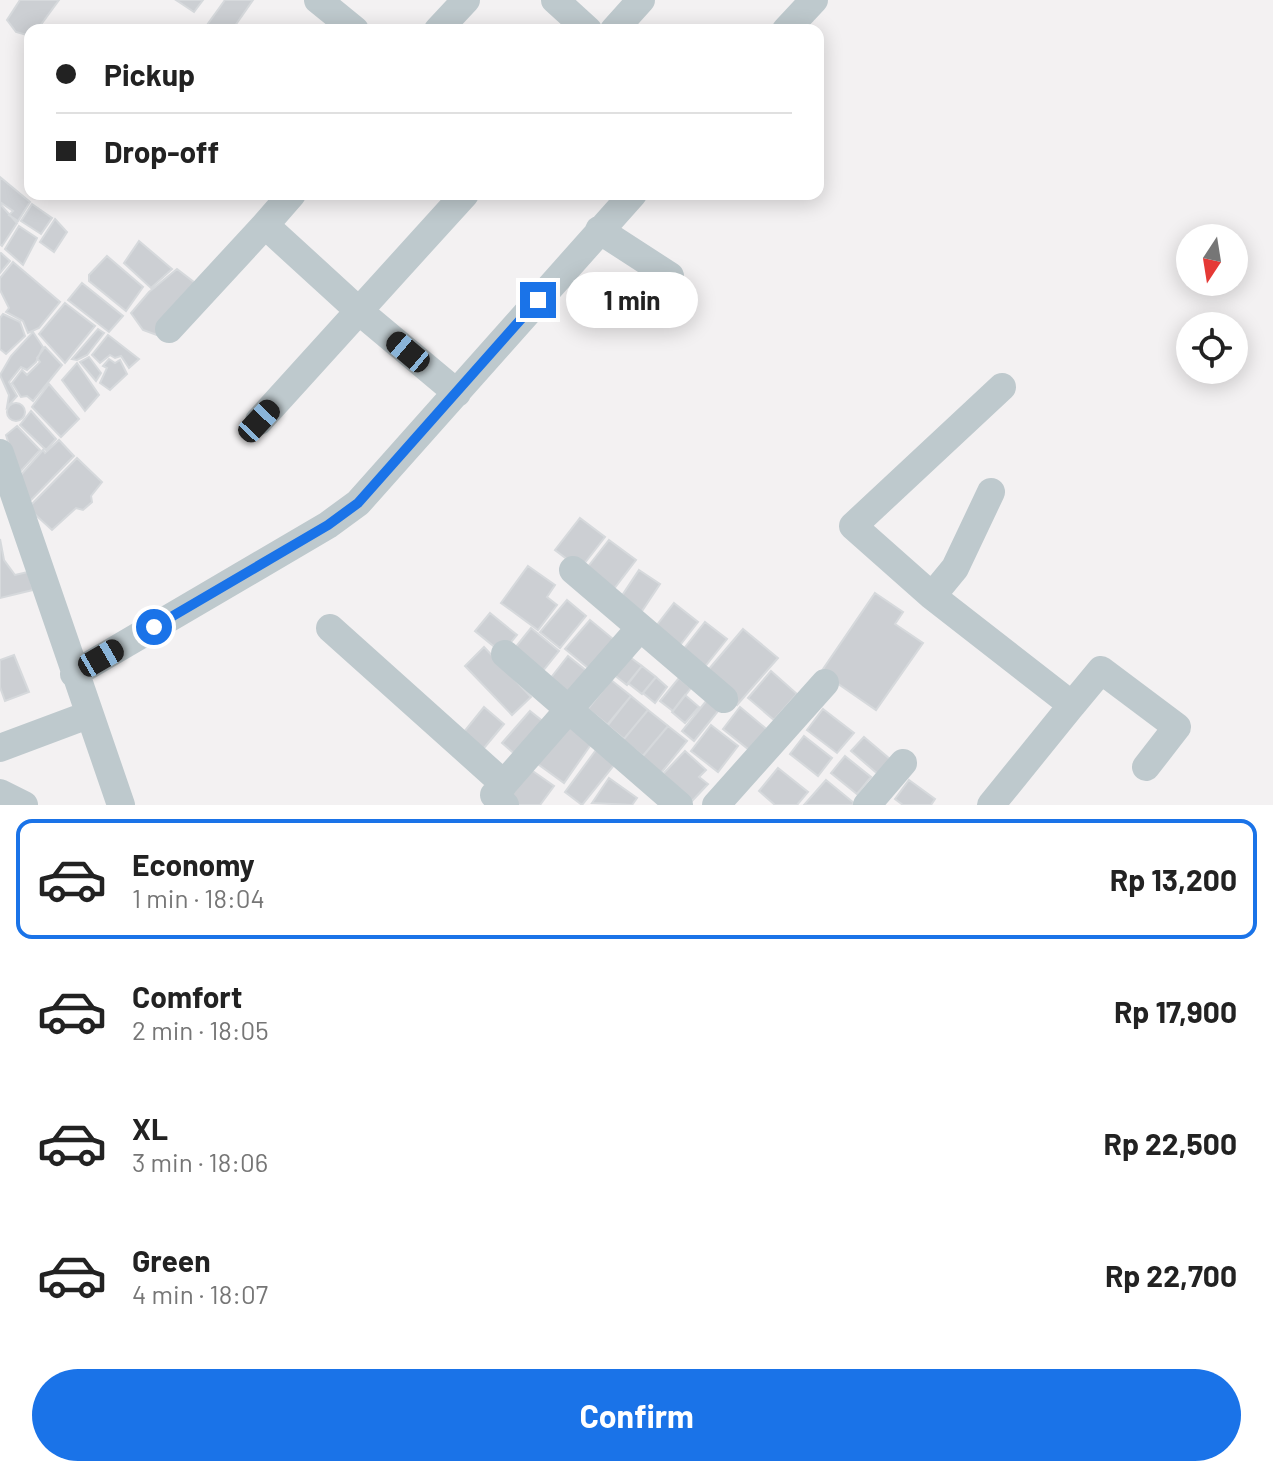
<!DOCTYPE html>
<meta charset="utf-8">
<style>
body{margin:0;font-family:Barlow,sans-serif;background:#f2f2f2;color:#222;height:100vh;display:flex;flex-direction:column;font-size:30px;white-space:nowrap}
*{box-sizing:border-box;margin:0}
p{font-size:26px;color:#767676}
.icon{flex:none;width:44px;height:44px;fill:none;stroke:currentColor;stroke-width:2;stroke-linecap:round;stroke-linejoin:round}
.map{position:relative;height:805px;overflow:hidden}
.side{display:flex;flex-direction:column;background:#fff;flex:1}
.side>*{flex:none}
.top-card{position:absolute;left:24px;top:24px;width:800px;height:176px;border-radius:16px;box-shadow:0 4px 20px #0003;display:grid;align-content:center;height:176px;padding:0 32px;background:#fff}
.needle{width:52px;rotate:192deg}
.tools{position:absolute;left:1176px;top:224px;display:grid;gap:16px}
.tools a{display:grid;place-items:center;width:72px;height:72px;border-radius:50%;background:#fff;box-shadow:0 4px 20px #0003;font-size:40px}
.end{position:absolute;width:36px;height:36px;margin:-18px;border:10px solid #1a73e8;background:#fff;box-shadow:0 0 0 4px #fff}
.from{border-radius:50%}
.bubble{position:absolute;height:56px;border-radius:28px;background:#fff;box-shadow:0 4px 20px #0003;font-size:26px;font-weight:700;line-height:56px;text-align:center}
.car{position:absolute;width:24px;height:48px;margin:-24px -12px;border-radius:10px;box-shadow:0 0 6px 2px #0007;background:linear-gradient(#222 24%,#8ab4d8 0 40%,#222 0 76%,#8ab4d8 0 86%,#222 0)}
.top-card b{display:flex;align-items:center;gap:28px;height:76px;font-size:30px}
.top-card b+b{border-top:2px solid #e0e0e0}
.top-card i{width:20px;height:20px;background:#222}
ul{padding:14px 0 0;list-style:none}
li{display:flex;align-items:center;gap:24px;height:120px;margin:0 16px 12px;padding:0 16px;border:4px solid transparent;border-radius:16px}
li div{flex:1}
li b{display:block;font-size:30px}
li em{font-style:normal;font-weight:700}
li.on{border-color:#1a73e8}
li>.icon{width:72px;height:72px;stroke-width:1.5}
.primary-button{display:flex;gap:16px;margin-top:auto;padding:16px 32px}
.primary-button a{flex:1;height:92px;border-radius:48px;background:#1a73e8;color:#fff;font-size:32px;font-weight:700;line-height:92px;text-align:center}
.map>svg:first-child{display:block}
</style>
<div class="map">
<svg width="1273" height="805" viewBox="0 0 1273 805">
<rect width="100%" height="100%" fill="#f3f1f2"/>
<path fill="#cccfd3" stroke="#d6d9dc" stroke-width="2" d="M20 0H59L37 30H30V36L16 32 7 20Z
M176 0H203L194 12Z
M225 0H253L232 30H214L207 25Z
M0 177 30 202 18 221 9 215 13 211 0 202Z
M0 204 17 223 2 246 0 244Z
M32 204 52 218 41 234 21 221Z
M55 219 67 232 54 252 40 242Z
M19 226 37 238 23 265 5 249Z
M139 241 172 269 151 288 124 263Z
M1 253 10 261 0 273V254Z
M107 256 143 287 126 311 89 281V275Z
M13 262 60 302 39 328 28 333 23 321 6 312 9 308 0 290V278Z
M177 269 199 286 157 335 143 330 131 313 149 292Z
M82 283 123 316 109 332 68 300Z
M65 303 95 326 65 363 39 334Z
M3 314 20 322 25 336 6 354 0 349V318Z
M98 329 104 333 87 355 77 360 72 359Z
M33 332 43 347 36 362 27 370 21 367 9 382 17 396 7 407 9 395 0 375 11 356Z
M108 335 139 359 129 368 121 356 115 358 110 355 100 363 92 355Z
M45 347 62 365 33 401 27 396 21 397 12 383 22 370 27 375 40 362 37 358Z
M89 357 101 373 96 381 80 362Z
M109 359 115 363 120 360 127 374 110 390 100 383 107 368 103 366Z
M77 363 99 395 85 411 62 380Z
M49 384 79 419 61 437 32 407Z
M7 412a9 9 0 1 1 18 0a9 9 0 1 1-18 0Z
M31 411 56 439 46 450 20 425Z
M17 426 40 450 18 474 6 435Z
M59 440 74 456 30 501 19 477 43 450 45 453Z
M77 458 102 482 91 496 92 502 83 510 76 508 52 530 28 508Z
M580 518 605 537 580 569 555 550Z
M0 539 4 560 15 575 28 572 33 590 0 598Z
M609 540 636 560 610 594 583 573Z
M528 566 555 585 547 597 557 605 538 630 501 603Z
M639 570 660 584 638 617 617 603Z
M875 593 903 612 895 624 923 643 876 710 821 672Z
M567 600 586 616 560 648 540 632Z
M674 603 698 622 677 649 653 630Z
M490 613 517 635 502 653 475 631Z
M590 620 618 643 593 672 565 649Z
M705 622 727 639 703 669 682 651Z
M531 628 559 651 538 677 510 654Z
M743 629 778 658 737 705 703 676Z
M484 647 531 697 512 715 465 666Z
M14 655 29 692 5 701 0 687V660Z
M627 655 642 666 627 685 613 674Z
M568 656 588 672 566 700 546 684Z
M642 666 656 677 642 694 628 683Z
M771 671 797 694 774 720 748 698Z
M656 677 667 687 655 703 643 693Z
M679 678 691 688 673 711 660 701Z
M611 680 631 696 608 725 588 709Z
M685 695 699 707 685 723 672 712Z
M631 696 648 710 624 739 607 725Z
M707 700 719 710 694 741 682 731Z
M484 707 504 724 479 754 459 738Z
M740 707 770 732 753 753 723 729Z
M823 709 854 733 837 753 807 730Z
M648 710 668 726 643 756 623 740Z
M530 711 545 723 517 756 502 743Z
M563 722 592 743 564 783 535 762Z
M711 725 738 746 718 772 691 751Z
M668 726 687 741 661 773 642 757Z
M804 736 832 758 818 776 790 754Z
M864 737 891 760 879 775 851 751Z
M596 750 615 764 582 805 565 792Z
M685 751 706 770 699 777 708 784 692 801 663 774Z
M845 756 871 777 857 794 831 773Z
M527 767 554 786 540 805H515L504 797Z
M778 768 808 792 797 805H775L759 791Z
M609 778 637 798 632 805 592 803Z
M826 780 854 803 852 805H804Z
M909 780 935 799 931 805H903L895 799Z"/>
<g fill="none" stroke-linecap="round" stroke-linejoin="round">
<path stroke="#bec9cd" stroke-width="28" d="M318 0 355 30
M555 0 588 30
M438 30 466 0
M614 30 641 0
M786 30 814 0
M265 225 292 194
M599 230 670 276
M169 329 265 225 359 311 457 393
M259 421 465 194
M0 453 121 805
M573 570 724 699
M932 596 955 568 991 492
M330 628 504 784
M505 654 679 805
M74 674 328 525 358 503 633 194
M1072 705 1101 670 1177 727 1146 767
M0 748 88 715
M0 793 24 805
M505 805 494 795 639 629
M716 805 825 683
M867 805 903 763
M991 805 1072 705 932 596 853 526 1002 387"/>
</g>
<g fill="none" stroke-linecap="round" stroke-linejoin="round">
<path stroke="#1a73e8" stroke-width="10" d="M154 627 328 525 358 503 538 300"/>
</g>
</svg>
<div class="tools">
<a><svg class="needle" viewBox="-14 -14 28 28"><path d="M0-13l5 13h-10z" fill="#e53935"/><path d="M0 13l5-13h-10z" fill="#767676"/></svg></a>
<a><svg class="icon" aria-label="locate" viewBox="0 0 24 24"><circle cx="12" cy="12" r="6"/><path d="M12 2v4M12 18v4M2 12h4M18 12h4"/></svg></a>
</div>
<i class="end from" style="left:154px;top:627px"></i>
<i class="end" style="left:538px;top:300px"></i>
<div class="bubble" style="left:566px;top:272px;width:132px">1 min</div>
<i class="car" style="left:408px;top:352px;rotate:310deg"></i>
<i class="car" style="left:259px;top:421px;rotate:43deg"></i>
<i class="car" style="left:101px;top:658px;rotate:60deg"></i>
<div class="top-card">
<b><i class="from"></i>Pickup</b>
<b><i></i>Drop-off</b>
</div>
</div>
<section class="side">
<ul>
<li class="on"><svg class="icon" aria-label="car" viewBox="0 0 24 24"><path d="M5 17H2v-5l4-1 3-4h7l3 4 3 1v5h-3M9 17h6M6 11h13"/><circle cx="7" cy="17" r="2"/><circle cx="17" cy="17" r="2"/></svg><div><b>Economy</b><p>1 min · 18:04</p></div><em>Rp 13,200</em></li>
<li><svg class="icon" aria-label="car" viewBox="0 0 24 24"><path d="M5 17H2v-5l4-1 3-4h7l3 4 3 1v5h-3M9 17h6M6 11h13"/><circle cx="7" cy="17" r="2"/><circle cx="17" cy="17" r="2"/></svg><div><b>Comfort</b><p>2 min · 18:05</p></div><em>Rp 17,900</em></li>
<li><svg class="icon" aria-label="car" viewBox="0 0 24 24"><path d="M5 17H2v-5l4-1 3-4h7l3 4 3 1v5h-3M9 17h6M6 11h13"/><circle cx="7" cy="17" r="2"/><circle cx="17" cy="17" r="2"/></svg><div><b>XL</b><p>3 min · 18:06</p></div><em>Rp 22,500</em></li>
<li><svg class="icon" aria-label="car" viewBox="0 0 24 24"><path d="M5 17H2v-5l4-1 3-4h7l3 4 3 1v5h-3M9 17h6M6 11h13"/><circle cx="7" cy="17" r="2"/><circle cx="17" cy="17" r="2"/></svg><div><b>Green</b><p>4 min · 18:07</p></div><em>Rp 22,700</em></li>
</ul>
<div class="primary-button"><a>Confirm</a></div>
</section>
